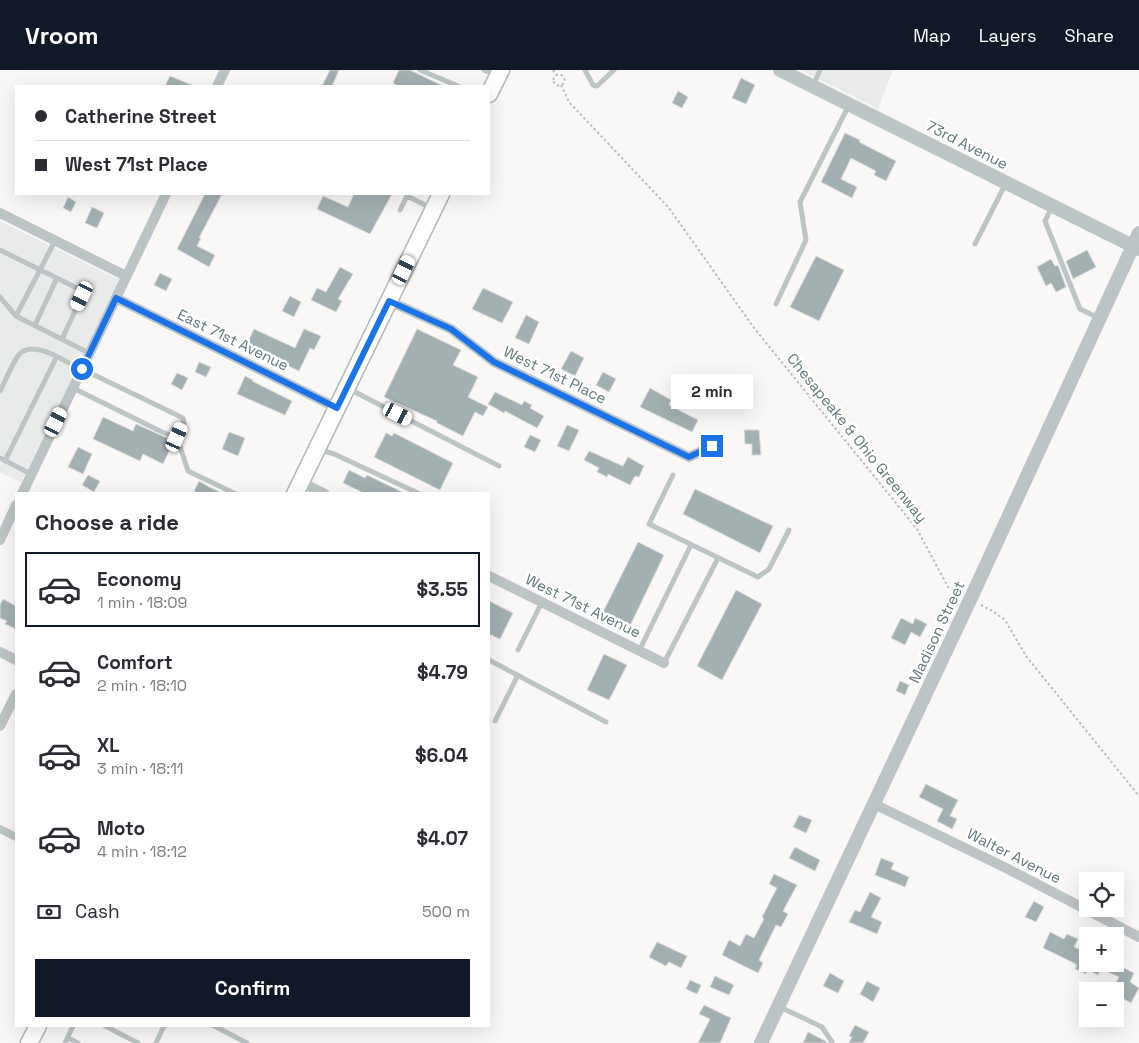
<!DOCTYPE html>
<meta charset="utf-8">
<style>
body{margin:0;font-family:"Space Grotesk",sans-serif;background:#f7f7f7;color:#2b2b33;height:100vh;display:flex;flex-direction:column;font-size:19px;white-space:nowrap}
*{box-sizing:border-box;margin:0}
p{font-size:16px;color:#7c7c81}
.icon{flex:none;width:28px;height:28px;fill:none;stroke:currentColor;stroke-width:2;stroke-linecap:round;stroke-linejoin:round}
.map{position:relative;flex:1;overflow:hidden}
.details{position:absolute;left:15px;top:422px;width:475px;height:535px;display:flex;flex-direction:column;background:#fff;border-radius:0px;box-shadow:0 5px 20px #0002}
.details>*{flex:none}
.hud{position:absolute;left:15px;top:15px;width:475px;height:110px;border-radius:0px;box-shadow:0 5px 20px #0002;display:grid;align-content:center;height:110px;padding:0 20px;background:#fff}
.buttons{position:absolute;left:1079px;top:802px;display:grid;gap:10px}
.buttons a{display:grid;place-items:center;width:45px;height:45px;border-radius:0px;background:#fff;box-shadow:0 5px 20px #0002;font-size:25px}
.end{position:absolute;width:22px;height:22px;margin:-11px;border:6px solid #1a73e8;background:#fff;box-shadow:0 0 0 2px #fff}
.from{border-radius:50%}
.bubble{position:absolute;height:35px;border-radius:0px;background:#fff;box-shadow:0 5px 20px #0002;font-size:16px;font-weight:700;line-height:35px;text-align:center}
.car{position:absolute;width:15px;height:30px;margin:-15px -8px;border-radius:6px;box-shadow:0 0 4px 1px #0007;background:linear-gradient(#fff 24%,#345 0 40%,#fff 0 76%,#345 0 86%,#fff 0)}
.hud b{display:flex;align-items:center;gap:18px;height:48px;font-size:19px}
.hud b+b{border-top:1px solid #e1e1e2}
.hud i{width:12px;height:12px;background:#2b2b33}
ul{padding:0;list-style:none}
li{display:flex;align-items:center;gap:15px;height:75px;margin:0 10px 8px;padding:0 10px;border:2px solid transparent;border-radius:0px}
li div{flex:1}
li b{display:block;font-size:19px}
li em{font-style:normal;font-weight:700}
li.current{border-color:#111827}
li>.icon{width:45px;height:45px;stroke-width:1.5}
h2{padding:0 20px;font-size:22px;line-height:60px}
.pay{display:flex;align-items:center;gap:12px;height:55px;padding:0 20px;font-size:19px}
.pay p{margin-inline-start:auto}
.action{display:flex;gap:10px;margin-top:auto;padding:10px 20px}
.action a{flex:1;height:58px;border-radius:0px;background:#111827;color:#fff;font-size:20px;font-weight:700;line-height:58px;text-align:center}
header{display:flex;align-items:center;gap:30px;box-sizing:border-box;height:70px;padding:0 25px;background:#111827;color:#fff}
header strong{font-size:24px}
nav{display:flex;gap:28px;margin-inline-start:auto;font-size:18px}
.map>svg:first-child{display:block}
</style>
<header>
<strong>Vroom</strong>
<nav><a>Map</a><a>Layers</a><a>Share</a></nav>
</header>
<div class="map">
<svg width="1139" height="973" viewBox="0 0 1139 973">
<rect width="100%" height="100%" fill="#f9f8f6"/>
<path fill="#e9eaea" d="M801 0H893L878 39Z
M0 151 120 210 21 413 0 402Z"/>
<path fill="#a3b0b2" stroke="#dadad9" d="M330 0H339L332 16H322Z
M399 0H410L443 16H398L393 13Z
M170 6 194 16H165Z
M741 8 755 15 746 34 732 28Z
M678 21 688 27 682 38 672 33Z
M845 63 860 70 859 72 896 91 886 111 874 105 876 101 851 88 841 109 857 117 852 128 821 112Z
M205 124H222L199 168H201L197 176 215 185 209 197 177 179Z
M354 124H392L370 164 317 139 323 126 348 137Z
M68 127 76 132 71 142 63 138Z
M92 137 104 143 97 158 85 153Z
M1087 180 1096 197 1073 209 1066 191Z
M816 186 844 200 819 251 790 237Z
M1051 189 1055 196 1058 195 1066 217 1056 222 1051 213 1046 216 1037 197Z
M340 197 353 204 338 229 342 231 336 242 311 230 317 218 326 222Z
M160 203 172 209 166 221 154 215Z
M483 218 513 232 502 253 472 239Z
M290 226 301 232 294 247 282 241Z
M526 245 539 252 529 274 515 268Z
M254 259 295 278 304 259 321 266 314 280 310 278 299 301 246 276Z
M417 259 461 280 453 295 478 307 468 327 488 337 483 346 475 342 463 366 437 353V351L384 327Z
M571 281 584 288 575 306 561 299Z
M199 292 211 297 206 307 195 302Z
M603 302 616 309 609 322 596 315Z
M177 303 188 308 182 320 171 314Z
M245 306 253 310 252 311 292 331 285 345 237 324Z
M650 318 671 330 669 335 698 350 692 362 640 337Z
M495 322 522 335 524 331 532 335 530 338 544 346 537 358 505 341 504 343 488 334Z
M103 347 133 361 136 354 174 371 163 394 143 384 140 391 93 369Z
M567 355 579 360 569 381 557 376Z
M744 360H759L761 385H752V374H745Z
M229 362 245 368 238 386 222 379Z
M386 363 392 366 394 363 453 393 440 420 374 387Z
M530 365 541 370 535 382 524 377Z
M78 377 92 384 83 404 68 397Z
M589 381 623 396 628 387 644 396 639 407 635 406 630 415 608 404 607 407 597 402 599 398 584 390Z
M349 400 365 408 367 405 406 424H366L343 413Z
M88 405 100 411 94 422 82 415Z
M199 411 209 417 224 424H199L194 421Z
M695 419 773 456 760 483 683 444Z
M638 472 664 485 627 562 600 548Z
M736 520 762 534 722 610 697 596Z
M3 529 16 536V559L5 554 7 551 0 548V535Z
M489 531 513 543 500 569 489 564Z
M901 548 913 554 915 548 927 554 920 567 911 562 905 575 891 568Z
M604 584 627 595 609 630 587 620Z
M900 611 909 615 905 625 896 621Z
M926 714 958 730 950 746 957 749 952 759 937 751 943 739 919 727Z
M799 745 812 750 806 763 793 757Z
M795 777 820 790 815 801 789 788Z
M881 788 894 793 891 799 909 807 905 817 875 805Z
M774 804 797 815 783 841 788 844 781 857 776 855 759 890 763 893 758 903 722 885 729 870 740 876 746 864 754 868 764 849 762 847 777 818 769 814Z
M870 822 881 828 871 847 882 852 877 864 849 852 855 840 860 842Z
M1034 831 1044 837 1036 852 1025 847Z
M1050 862 1064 869 1067 864 1078 869 1074 877 1088 883V894H1116L1134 903 1130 912 1139 918 1131 933 1115 924V921H1111L1119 907 1101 899 1098 905 1088 900 1086 904 1075 899 1077 895 1074 894H1076L1043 878Z
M657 872 687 886 681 898 669 892 666 896 649 887Z
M830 903 844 911 838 923 823 916Z
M715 906 734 915 729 925 710 917Z
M690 910 701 915 697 924 686 919Z
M867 911 880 918 873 932 860 924Z
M704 935 731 948 720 973H698L710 949 699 944Z
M855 955 869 962 863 973H849L852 967 849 966Z
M808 962 827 972V973H803Z"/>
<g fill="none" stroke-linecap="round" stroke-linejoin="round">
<defs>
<path id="primary" d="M489 24 501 0
M295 424 441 124
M29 973 38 956"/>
</defs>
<use href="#primary" stroke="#b1b9ba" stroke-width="19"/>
<path stroke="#b8bdbe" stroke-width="2" stroke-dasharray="2.5 2.5" stroke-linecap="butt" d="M553 0 556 5
M553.5 10a5.5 5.5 0 1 1 11 0a5.5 5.5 0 1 1-11 0Z
M561 15 569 32 669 138 754 258 917 459 948 517 958 524
M981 535 994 542 1005 550 1026 586 1139 726"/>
<path stroke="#bdc4c5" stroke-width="5" d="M420 0 458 16
M484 0 495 5
M585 0 593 15 597 16 614 0
M813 16 820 0
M407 126 431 138
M1052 137 1045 151 1080 239 1099 248
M400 140 408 124
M975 174 1006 113
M0 180 81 220 82 226 62 269
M0 227 16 246 89 283
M776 234 806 170 800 132 849 35
M16 246 55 171
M35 255 57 208
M82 299 183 348 184 353 177 367 188 401 236 424
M73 318 162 362 177 367
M349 319 499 396
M0 321C6 310 11 296 18 286 31 267 66 292 81 300
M320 380 334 384 420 424
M0 388 31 404
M5 391 56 288
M673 405 649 454 758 507 769 499 789 460
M518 580 542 532
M639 581 691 475
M489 590 606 652
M664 593 718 488
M495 651 518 605
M780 937 822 957 832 972
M105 956 138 973
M214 956 247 973
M68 968 78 973
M65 973 73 956
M156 973 164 956"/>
<path stroke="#bdc4c5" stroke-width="8" d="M0 759 16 767"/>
<path stroke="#bdc4c5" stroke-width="10" d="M217 16 225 0
M0 143 126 206
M116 228 337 338
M389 231 451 259 494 292 689 387 712 376
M301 412 325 424
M22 424 166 124
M0 470 16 435
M489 506 664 593
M0 582 16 590
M0 656 16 624
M874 734 1004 797 1139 867"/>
<path stroke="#bdc4c5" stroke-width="14" d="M780 0 1139 179
M761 973 970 530 1139 163"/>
<use href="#primary" stroke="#fff" stroke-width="16"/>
</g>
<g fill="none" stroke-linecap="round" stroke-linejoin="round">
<path stroke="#1a73e8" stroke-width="6" d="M82 299 116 228 337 338 389 231 451 259 494 292 689 387 712 376"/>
</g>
<g text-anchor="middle" stroke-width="5" stroke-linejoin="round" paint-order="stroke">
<g font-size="15" fill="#617779" stroke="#fff">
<text transform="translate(967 75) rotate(27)" y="5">73rd Avenue</text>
<text transform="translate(233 270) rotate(26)" y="5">East 71st Avenue</text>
<text transform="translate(555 305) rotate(26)" y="5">West 71st Place</text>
<text transform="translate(857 368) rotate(51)" y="5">Chesapeake &amp; Ohio Greenway</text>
<text transform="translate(583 536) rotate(26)" y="5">West 71st Avenue</text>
<text transform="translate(937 562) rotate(-65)" y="5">Madison Street</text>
<text transform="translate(1014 786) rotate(27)" y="5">Walter Avenue</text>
</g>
</g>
</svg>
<div class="buttons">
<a><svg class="icon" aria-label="locate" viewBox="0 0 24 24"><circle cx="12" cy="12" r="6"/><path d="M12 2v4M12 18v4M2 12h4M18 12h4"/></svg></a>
<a>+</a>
<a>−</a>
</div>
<i class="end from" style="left:82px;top:299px"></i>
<i class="end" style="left:712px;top:376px"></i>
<div class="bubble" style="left:671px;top:304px;width:82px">2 min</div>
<i class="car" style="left:404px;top:200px;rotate:26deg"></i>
<i class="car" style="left:82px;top:226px;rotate:206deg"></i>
<i class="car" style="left:398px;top:344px;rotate:117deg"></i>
<i class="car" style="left:56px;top:352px;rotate:26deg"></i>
<i class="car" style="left:177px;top:367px;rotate:24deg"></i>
<div class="hud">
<b><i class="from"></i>Catherine Street</b>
<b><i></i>West 71st Place</b>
</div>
<section class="details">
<h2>Choose a ride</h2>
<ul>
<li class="current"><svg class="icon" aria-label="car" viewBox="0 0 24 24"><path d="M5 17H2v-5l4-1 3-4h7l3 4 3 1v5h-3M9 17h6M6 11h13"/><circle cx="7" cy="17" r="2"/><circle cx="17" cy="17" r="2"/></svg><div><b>Economy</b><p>1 min · 18:09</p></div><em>$3.55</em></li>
<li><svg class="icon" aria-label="car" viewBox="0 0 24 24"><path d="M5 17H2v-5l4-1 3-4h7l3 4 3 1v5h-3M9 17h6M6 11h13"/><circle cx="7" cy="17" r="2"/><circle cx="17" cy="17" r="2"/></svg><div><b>Comfort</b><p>2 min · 18:10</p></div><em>$4.79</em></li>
<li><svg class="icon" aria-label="car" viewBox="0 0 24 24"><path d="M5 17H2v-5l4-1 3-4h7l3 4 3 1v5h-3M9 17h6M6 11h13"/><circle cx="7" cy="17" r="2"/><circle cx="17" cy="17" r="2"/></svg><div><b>XL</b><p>3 min · 18:11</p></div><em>$6.04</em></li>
<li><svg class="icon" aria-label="car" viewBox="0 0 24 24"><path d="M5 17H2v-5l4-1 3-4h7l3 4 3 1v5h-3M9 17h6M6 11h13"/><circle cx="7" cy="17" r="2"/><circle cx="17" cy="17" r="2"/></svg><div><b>Moto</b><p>4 min · 18:12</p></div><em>$4.07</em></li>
</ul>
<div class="pay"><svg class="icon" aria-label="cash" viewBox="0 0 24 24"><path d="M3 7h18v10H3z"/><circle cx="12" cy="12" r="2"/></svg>Cash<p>500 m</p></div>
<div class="action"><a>Confirm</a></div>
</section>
</div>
